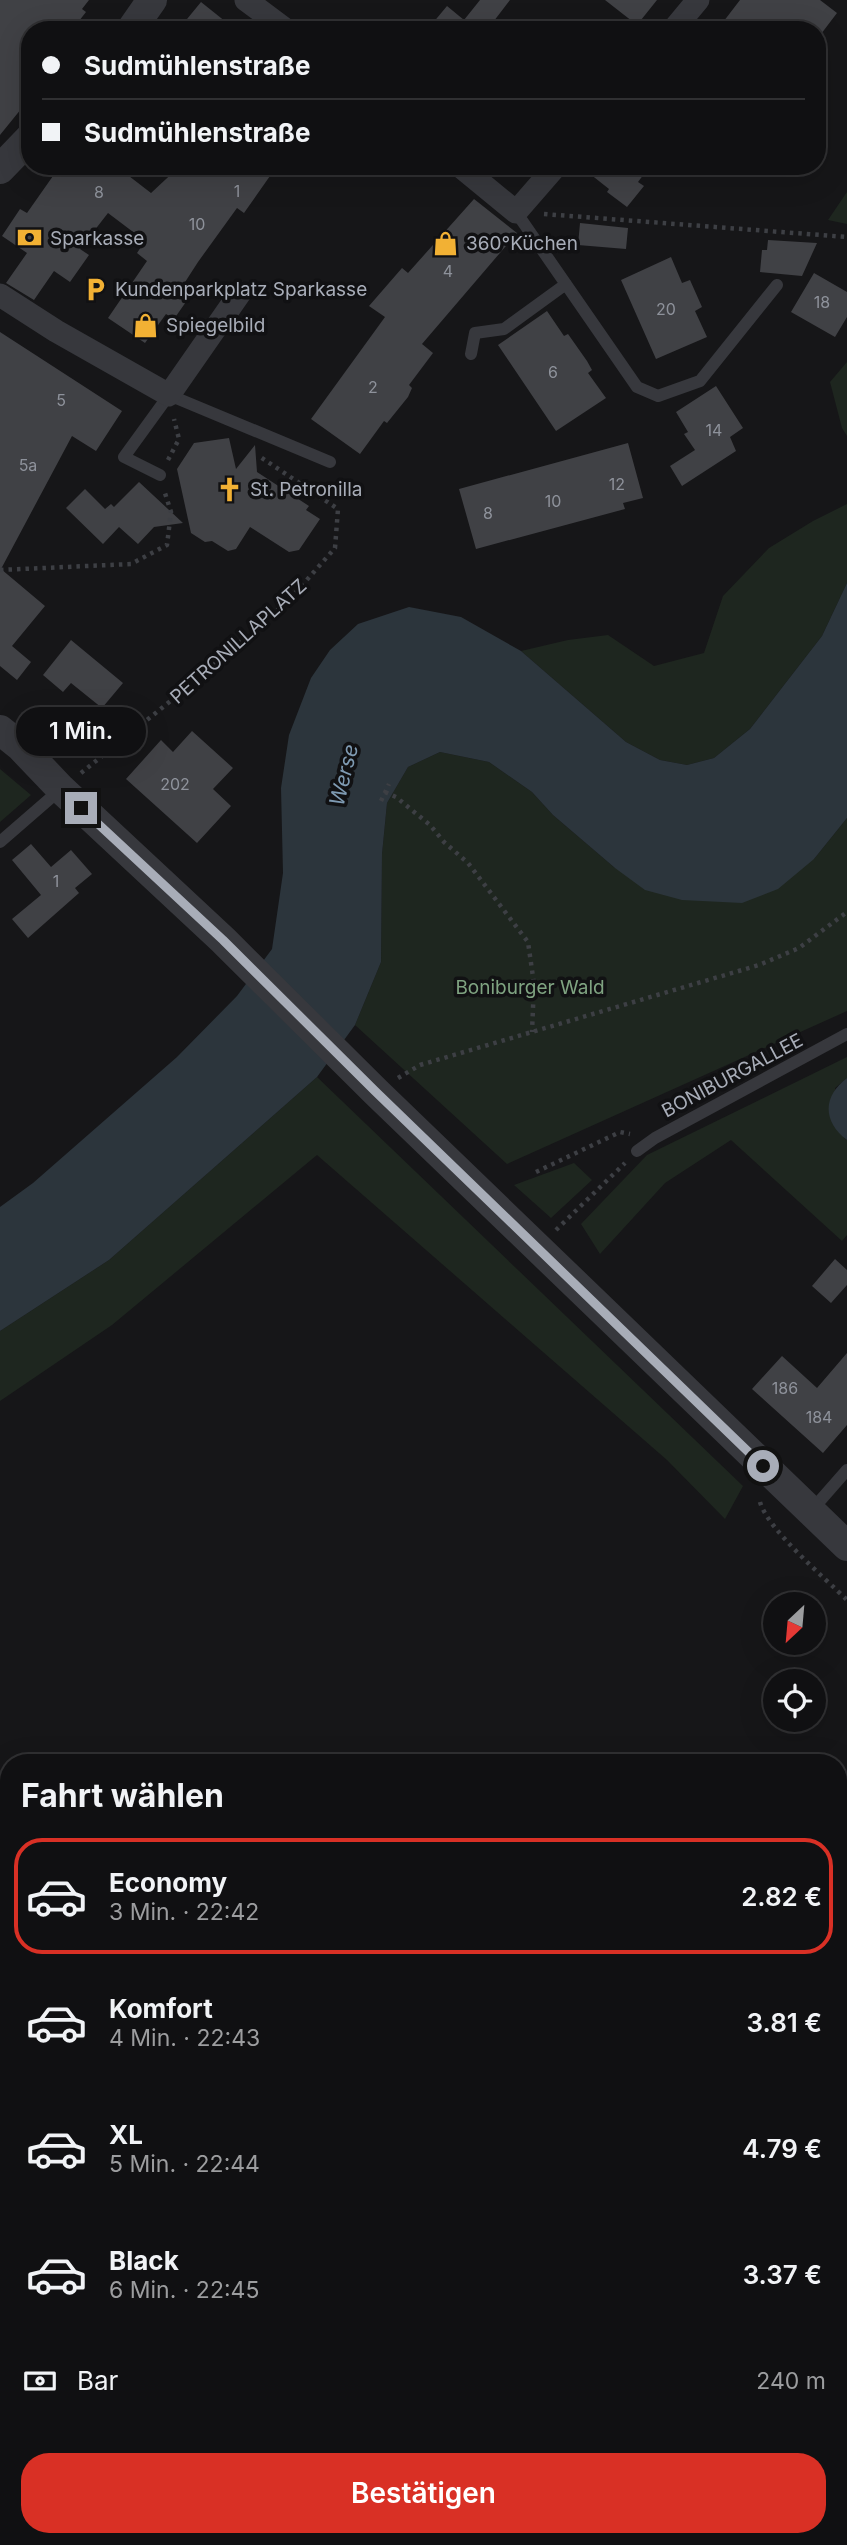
<!DOCTYPE html>
<html lang="de">
<meta charset="utf-8">
<style>
body{margin:0;font-family:Inter,sans-serif;background:#19191b;color:#f1f3f6;height:100vh;display:flex;flex-direction:column;font-size:26px;white-space:nowrap}
*{box-sizing:border-box;margin:0}
p{font-size:23px;color:#9c9d9f}
.icon{flex:none;width:38px;height:38px;fill:none;stroke:currentColor;stroke-width:2;stroke-linecap:round;stroke-linejoin:round}
.map{position:relative;flex:1;overflow:hidden}
.side{position:absolute;left:0px;top:1754px;width:847px;height:793px;display:flex;flex-direction:column;background:#101012;border-radius:28px 28px 0 0;box-shadow:0 7px 28px #0002,0 0 0 2px #303032}
.side>*{flex:none}
.banner{position:absolute;left:21px;top:21px;width:805px;height:154px;border-radius:28px;box-shadow:0 7px 28px #0002,0 0 0 2px #303032;display:grid;align-content:center;height:154px;padding:0 21px;background:#101012}
.needle{width:46px;rotate:206deg}
.tools{position:absolute;left:763px;top:1592px;display:grid;gap:14px}
.tools a{display:grid;place-items:center;width:63px;height:63px;border-radius:50%;background:#101012;box-shadow:0 7px 28px #0002,0 0 0 2px #303032;font-size:35px}
.end{position:absolute;width:32px;height:32px;margin:-16px;border:9px solid #a8adb8;background:#111;box-shadow:0 0 0 4px #111}
.from{border-radius:50%}
.bubble{position:absolute;height:49px;border-radius:24px;background:#101012;box-shadow:0 7px 28px #0002,0 0 0 2px #303032;font-size:23px;font-weight:600;line-height:49px;text-align:center}
.banner b{display:flex;align-items:center;gap:24px;height:66px;font-size:26px}
.banner b+b{border-top:2px solid #303032}
.banner i{width:18px;height:18px;background:#f1f3f6}
ul{padding:0;list-style:none}
li{display:flex;align-items:center;gap:21px;height:116px;margin:0 14px 10px;padding:0 7px;border:4px solid transparent;border-radius:28px}
li div{flex:1}
li b{display:block;font-size:26px}
li em{font-style:normal;font-weight:600}
li.on{border-color:#d93025}
li>.icon{width:63px;height:63px;stroke-width:1.5}
h2{padding:0 21px;font-size:32px;line-height:84px}
.pay{display:flex;align-items:center;gap:18px;height:77px;padding:0 21px;font-size:26px}
.pay p{margin-inline-start:auto}
.cta{display:flex;gap:14px;margin-top:auto;padding:14px 21px}
.cta a{flex:1;height:80px;border-radius:28px;background:#d93025;color:#fff;font-size:28px;font-weight:600;line-height:80px;text-align:center}
.map>svg:first-child{display:block}
</style>
<div class="map">
<svg width="847" height="2545" viewBox="0 0 847 2545">
<rect width="100%" height="100%" fill="#161618"/>
<path fill="#1e261f" d="M847 192V224L828 220Z
M847 362V436L842 428 830 382Z
M847 504V583L822 636 750 729 714 758 687 765 660 760 626 742 521 651 568 640 608 635 654 666 704 653 723 596 769 548 813 521Z
M440 752 489 762 532 792 553 815 615 868 814 859 847 818V1011L507 1164 355 1025 381 962 382 854 387 803 408 767Z
M0 769 31 795 0 822Z
M847 1057V1078L835 1088 844 1138 847 1140V1235L842 1241 731 1140 665 1183 600 1254 581 1224 647 1155Z
M317 1077 743 1486 725 1519 667 1460 317 1155 112 1325 0 1401V1331L109 1260Z
M574 1163 592 1180 551 1218 514 1185Z
M0 2245 9 2257V2376L0 2382Z"/>
<path fill="#2c353c" d="M847 583V818L814 859 778 889 742 903 682 900 645 890 615 868 553 815 532 792 489 762 440 752 408 767 387 803 382 854 381 962 355 1025 317 1077 109 1260 0 1331V1207L33 1183 177 1057 237 996 272 949 283 873 281 788 289 735 311 678 330 650 358 624 409 607 461 617 521 651 626 742 660 760 687 765 714 758 750 729 822 636Z
M847 1078V1140C822 1121 823 1096 847 1078Z"/>
<path fill="#404145" d="M0 0H89L82 9 86 12 72 30H30V98L0 135Z
M480 0H510L487 30H427L447 6 464 20Z
M605 0H657L637 25Z
M740 0H820L837 13 818 38 817 30H717Z
M201 2 236 30H178Z
M60 166H116L151 193 180 166H277L244 213 237 208 198 262 178 293 188 299 174 319 166 314 145 343 108 318 147 261 137 253 145 241 108 213 80 249 89 255 70 282 54 271 34 300 6 283 27 253 2 236 20 209 27 213Z
M580 166H650L638 182 644 186 627 207 607 192 609 189Z
M474 199 517 233 422 344 433 353 409 385 412 388 408 397 387 423 384 421 360 454 311 419 385 317 369 306 402 268 408 273Z
M580 223 628 228 626 249 578 245Z
M768 240 817 243 802 276 760 272 762 250H767Z
M671 257 682 283 690 280 702 307 695 311 707 337 656 359 621 280Z
M814 273 847 292V317L835 337 791 312Z
M547 311 564 336 568 334 587 361 592 370 588 373 606 398 556 431 498 345Z
M0 332 122 411 96 451 72 436 1 569 45 606 12 646 31 662 17 680 0 666Z
M716 386 743 428 730 437 736 451 682 486 670 466 695 450 684 434 688 432 676 412Z
M229 438 236 469 255 445 257 472 309 506 306 510 320 519 299 550 289 552 250 527 236 549 228 551 212 541 205 542 191 533 177 469 194 443Z
M628 443 643 498 623 503 625 509 476 549 459 489Z
M139 482 183 523 154 527 138 544 119 527 103 544 66 508 85 489 105 509 111 504 114 507Z
M71 640 123 683 102 708 71 683 63 692 43 675Z
M192 731 233 768 213 789 231 806 197 843 126 779 161 740 173 752Z
M31 844 51 867 71 850 92 874 75 888 79 893 28 938 12 919 41 895 12 860Z
M835 1259 847 1270V1285L831 1303 812 1286Z
M847 1353V1425L823 1453 752 1389 782 1356 817 1388Z"/>
<g fill="none" stroke-linecap="round" stroke-linejoin="round">
<path stroke="#3d3f44" stroke-width="4.5" stroke-dasharray="3.5 5" stroke-linecap="butt" d="M544 214 847 237
M168 460 179 439 174 419
M0 570 131 564 167 545 171 512 164 490
M81 773 188 687 290 599 335 548 338 509 259 456
M385 792 396 797 430 825 444 842 468 863 528 942 534 984 532 1032
M381 801 389 784
M398 1078 420 1065 759 965 799 948 847 912
M536 1172 620 1132 630 1134
M556 1230 625 1163
M760 1502C768 1530 825 1578 847 1600
M838 2309 847 2300"/>
<path stroke="#37383d" stroke-width="12" d="M516 212 637 387 658 396 700 381 777 285
M471 354 475 333 504 329 566 284
M160 475 124 457 169 395 330 462
M0 842 61 789
M637 1151 655 1138 847 1034
M811 1511 847 1470"/>
<path stroke="#37383d" stroke-width="23" d="M246 0 286 30
M673 30 698 0
M460 166 516 212 556 166
M0 295 56 331 169 395 240 293
M0 2401 9 2395
M613 2538 621 2545"/>
<path stroke="#37383d" stroke-width="30" d="M131 30 152 0
M0 169 30 138
M0 730 20 746 61 789 223 940 376 1092 847 1546"/>
</g>
<g fill="none" stroke-linecap="round" stroke-linejoin="round">
<path stroke="#a8adb8" stroke-width="9" d="M81 808 223 940 376 1092 763 1466"/>
</g>
<defs>
<symbol id="bank-bare" viewBox="-9 -9 18 18"><path d="M-6-4H6V4H-6ZM0-2.3a2.3 2.3 0 1 0 0 4.6a2.3 2.3 0 1 0 0-4.6Z" fill="#f2b134" stroke="#111113" stroke-width="2.5" paint-order="stroke"/></symbol>
<symbol id="shop-bare" viewBox="-9 -9 18 18"><path d="M-5-2.5h2.3a2.7 3.5 0 0 1 5.4 0H5L5.5 6h-11ZM-1.5-2.5h3a1.5 2.3 0 0 0-3 0Z" fill="#f2b134" stroke="#111113" stroke-width="2.5" paint-order="stroke"/></symbol>
<symbol id="parking-bare" viewBox="-9 -9 18 18"><path d="M-3.5-5.5H1a3.5 3.5 0 0 1 0 7H-1V5.5H-3.5ZM-1-3.4V-.6H.8a1.4 1.4 0 0 0 0-2.8Z" fill="#f2b134" stroke="#111113" stroke-width="2.5" paint-order="stroke"/></symbol>
<symbol id="church-bare" viewBox="-9 -9 18 18"><path d="M-1.2-6h2.4v3.5h3.3v2.4h-3.3V6h-2.4V-.1h-3.3v-2.4h3.3Z" fill="#f2b134" stroke="#111113" stroke-width="2.5" paint-order="stroke"/></symbol>
</defs>
<g fill-rule="evenodd">
<use href="#bank-bare" x="12" y="220" width="35" height="35"/>
<use href="#shop-bare" x="428" y="226" width="35" height="35"/>
<use href="#parking-bare" x="78" y="272" width="35" height="35"/>
<use href="#shop-bare" x="128" y="308" width="35" height="35"/>
<use href="#church-bare" x="212" y="472" width="35" height="35"/>
</g>
<g text-anchor="middle" stroke-width="7" stroke-linejoin="round" paint-order="stroke">
<g font-size="16" fill="#8e929b">
<text x="237" y="197">1</text>
<text x="99" y="198">8</text>
<text x="197" y="230">10</text>
<text x="448" y="277">4</text>
<text x="822" y="308">18</text>
<text x="666" y="315">20</text>
<text x="553" y="378">6</text>
<text x="373" y="393">2</text>
<text x="61" y="406">5</text>
<text x="714" y="436">14</text>
<text x="28" y="471">5a</text>
<text x="617" y="490">12</text>
<text x="553" y="507">10</text>
<text x="488" y="519">8</text>
<text x="175" y="790">202</text>
<text x="56" y="887">1</text>
<text x="785" y="1394">186</text>
<text x="819" y="1423">184</text>
</g>
<g font-size="19" fill="#a8adb8" stroke="#111113" text-anchor="start">
<text x="50" y="245">Sparkasse</text>
<text x="466" y="250">360°Küchen</text>
<text x="115" y="296">Kundenparkplatz Sparkasse</text>
<text x="166" y="332">Spiegelbild</text>
<text x="250" y="496">St. Petronilla</text>
</g>
<g font-size="19" fill="#a8adb8" stroke="#111113">
<text transform="translate(238 641) rotate(-42)" y="7">PETRONILLAPLATZ</text>
<text transform="translate(732 1075) rotate(-28)" y="7">BONIBURGALLEE</text>
</g>
<g font-size="19" fill="#7fa381" stroke="#111113">
<text x="530" y="994">Boniburger Wald</text>
</g>
<g font-size="21" font-style="italic" fill="#7f9bb3" stroke="#111113">
<text transform="translate(344 775) rotate(-76)" y="7">Werse</text>
</g>
</g>
</svg>
<div class="tools">
<a><svg class="needle" viewBox="-14 -14 28 28"><path d="M0-13l5 13h-10z" fill="#e53935"/><path d="M0 13l5-13h-10z" fill="#9c9d9f"/></svg></a>
<a><svg class="icon" aria-label="locate" viewBox="0 0 24 24"><circle cx="12" cy="12" r="6"/><path d="M12 2v4M12 18v4M2 12h4M18 12h4"/></svg></a>
</div>
<i class="end from" style="left:763px;top:1466px"></i>
<i class="end" style="left:81px;top:808px"></i>
<div class="bubble" style="left:16px;top:707px;width:130px">1 Min.</div>
<div class="banner">
<b><i class="from"></i>Sudmühlenstraße</b>
<b><i></i>Sudmühlenstraße</b>
</div>
<section class="side">
<h2>Fahrt wählen</h2>
<ul>
<li class="on"><svg class="icon" aria-label="car" viewBox="0 0 24 24"><path d="M5 17H2v-5l4-1 3-4h7l3 4 3 1v5h-3M9 17h6M6 11h13"/><circle cx="7" cy="17" r="2"/><circle cx="17" cy="17" r="2"/></svg><div><b>Economy</b><p>3 Min. · 22:42</p></div><em>2.82 €</em></li>
<li><svg class="icon" aria-label="car" viewBox="0 0 24 24"><path d="M5 17H2v-5l4-1 3-4h7l3 4 3 1v5h-3M9 17h6M6 11h13"/><circle cx="7" cy="17" r="2"/><circle cx="17" cy="17" r="2"/></svg><div><b>Komfort</b><p>4 Min. · 22:43</p></div><em>3.81 €</em></li>
<li><svg class="icon" aria-label="car" viewBox="0 0 24 24"><path d="M5 17H2v-5l4-1 3-4h7l3 4 3 1v5h-3M9 17h6M6 11h13"/><circle cx="7" cy="17" r="2"/><circle cx="17" cy="17" r="2"/></svg><div><b>XL</b><p>5 Min. · 22:44</p></div><em>4.79 €</em></li>
<li><svg class="icon" aria-label="car" viewBox="0 0 24 24"><path d="M5 17H2v-5l4-1 3-4h7l3 4 3 1v5h-3M9 17h6M6 11h13"/><circle cx="7" cy="17" r="2"/><circle cx="17" cy="17" r="2"/></svg><div><b>Black</b><p>6 Min. · 22:45</p></div><em>3.37 €</em></li>
</ul>
<div class="pay"><svg class="icon" aria-label="cash" viewBox="0 0 24 24"><path d="M3 7h18v10H3z"/><circle cx="12" cy="12" r="2"/></svg>Bar<p>240 m</p></div>
<div class="cta"><a>Bestätigen</a></div>
</section>
</div>
